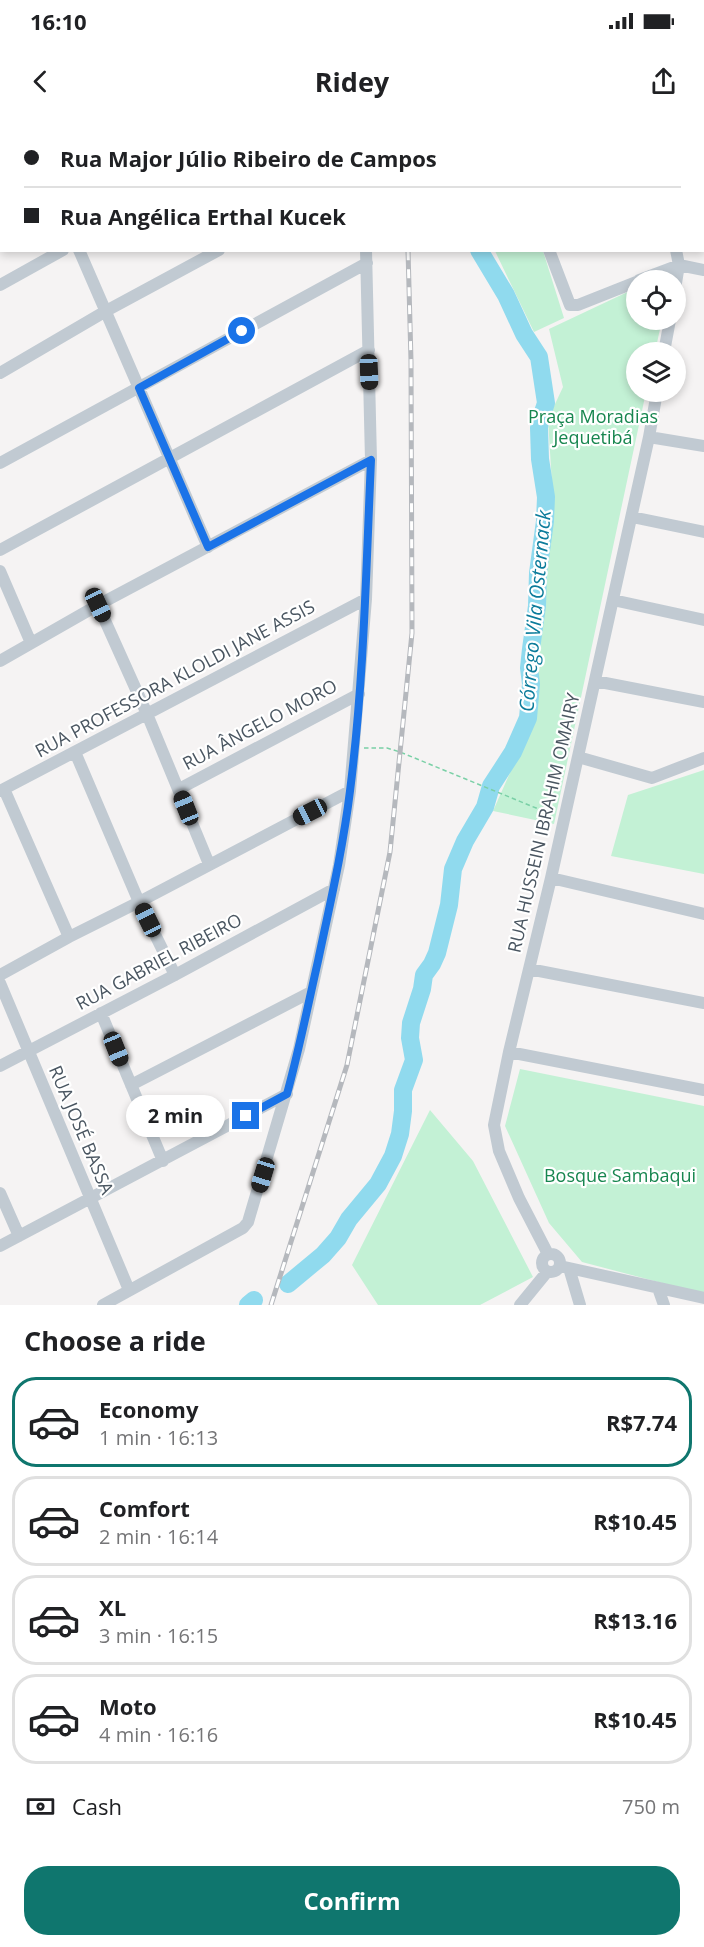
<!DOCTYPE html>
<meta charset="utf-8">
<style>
body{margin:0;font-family:"Open Sans",sans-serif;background:#f6f6f6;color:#202124;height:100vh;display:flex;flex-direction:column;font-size:22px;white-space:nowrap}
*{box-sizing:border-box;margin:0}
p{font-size:20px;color:#757577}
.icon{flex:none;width:33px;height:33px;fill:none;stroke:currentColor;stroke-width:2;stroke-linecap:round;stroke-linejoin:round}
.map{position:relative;height:1185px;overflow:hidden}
.drawer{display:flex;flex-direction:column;background:#fff;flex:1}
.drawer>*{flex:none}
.guide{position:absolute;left:0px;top:0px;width:705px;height:132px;box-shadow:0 3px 9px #0003;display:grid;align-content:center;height:132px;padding:0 24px;background:#fff}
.fabs{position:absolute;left:626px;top:150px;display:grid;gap:12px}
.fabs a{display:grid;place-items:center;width:60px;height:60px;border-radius:50%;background:#fff;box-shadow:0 3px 9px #0003;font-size:30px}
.end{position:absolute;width:27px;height:27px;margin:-14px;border:8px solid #1a73e8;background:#fff;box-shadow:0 0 0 3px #fff}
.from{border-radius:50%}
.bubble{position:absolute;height:42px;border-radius:21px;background:#fff;box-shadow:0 3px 9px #0003;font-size:20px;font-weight:700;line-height:42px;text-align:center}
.car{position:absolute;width:18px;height:36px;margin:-18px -9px;border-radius:8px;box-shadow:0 0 4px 2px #0007;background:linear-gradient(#222 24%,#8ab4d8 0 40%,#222 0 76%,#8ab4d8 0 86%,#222 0)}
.guide b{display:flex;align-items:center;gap:21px;height:57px;font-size:22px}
.guide b+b{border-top:2px solid #e0e0e0}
.guide i{width:15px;height:15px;background:#202124}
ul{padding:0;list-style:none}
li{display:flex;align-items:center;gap:18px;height:90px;margin:0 12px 9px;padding:0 12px;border:3px solid #e0e0e0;border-radius:24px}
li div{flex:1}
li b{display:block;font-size:22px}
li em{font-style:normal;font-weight:700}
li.current{border-color:#0f766e}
li>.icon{width:54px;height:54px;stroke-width:1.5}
h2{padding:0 24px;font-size:27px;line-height:72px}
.pay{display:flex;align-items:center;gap:15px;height:66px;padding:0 24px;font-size:22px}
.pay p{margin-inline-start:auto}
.button{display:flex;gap:12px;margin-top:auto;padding:12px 24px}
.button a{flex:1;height:69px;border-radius:24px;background:#0f766e;color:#fff;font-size:24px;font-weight:700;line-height:69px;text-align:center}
.status{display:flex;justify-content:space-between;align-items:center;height:42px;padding:0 30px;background:#fff;direction:ltr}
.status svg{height:16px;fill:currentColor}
header{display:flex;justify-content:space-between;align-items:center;height:78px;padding:0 24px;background:#fff;font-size:27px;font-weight:700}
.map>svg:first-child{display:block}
</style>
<div class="status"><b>16:10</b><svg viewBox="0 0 49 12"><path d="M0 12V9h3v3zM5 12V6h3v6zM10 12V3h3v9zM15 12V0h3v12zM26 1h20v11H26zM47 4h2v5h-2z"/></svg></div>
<header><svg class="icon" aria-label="back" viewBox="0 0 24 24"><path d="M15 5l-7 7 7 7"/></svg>Ridey<svg class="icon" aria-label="share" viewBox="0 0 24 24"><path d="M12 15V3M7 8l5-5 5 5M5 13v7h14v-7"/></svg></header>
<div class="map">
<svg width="704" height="1185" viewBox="0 0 704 1185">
<rect width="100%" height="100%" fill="#f5f3f3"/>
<path fill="#c3f1d5" d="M495 131H543L564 198 534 212Z
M636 168V200H662L655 232H636V272H646L554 704 493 691 534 599 537 524 553 381 548 299 563 267 549 209Z
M704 650V754L611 736 628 675Z
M520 949 704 986V1174L582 1142 549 1103 505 1006Z
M430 990 473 1041 533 1157 480 1185H378L352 1145Z"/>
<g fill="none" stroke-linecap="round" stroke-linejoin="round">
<path stroke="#90daee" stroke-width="18" d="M447 2V0
M288 1164 323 1135 338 1118 349 1099 378 1064 393 1036 400 1014 403 991V970L414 940 410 918 411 903 422 869 424 855 432 844 437 833 449 785 453 749 465 721 485 687 491 666 513 632 528 598 531 564 529 548 531 529 537 486 538 453 545 401 546 377 540 339 539 308 540 301 546 283 539 237 524 214 506 175 479 130
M248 1185 254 1180"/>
<path stroke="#7ad0a6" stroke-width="1.5" stroke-dasharray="4.5 3" stroke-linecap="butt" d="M364 628H387L400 632 553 695"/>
<path stroke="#c1cad2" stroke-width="6" d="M465 0V2"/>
<path stroke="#c1cad2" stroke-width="12" d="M199 0 200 2
M361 0V2
M508 0V2
M634 0 635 2
M296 2 299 0
M79 130 208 427
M549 130 570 185H578L636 162
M639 160 679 145 704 150
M0 165 63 130
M675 169 679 145 676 130
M664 232 670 200
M0 253 106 191 219 130
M649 317 704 326
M0 343 367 143
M632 397 704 412
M0 430 369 230
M0 451 31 523
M613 480 704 500
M98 485 147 594 209 744
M0 541 98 485 371 340
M595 561 704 582
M75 632 139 782 175 855
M578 637 652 658 704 638
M4 669 69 817
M179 669 359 574
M0 671 366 479
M551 758 704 794
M529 849 704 883
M0 855 69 817 139 782 350 671
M0 863 129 1170
M101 893 163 1041
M509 932 704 970
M0 946 175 855 334 769
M131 965 311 872
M0 1073 19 1116
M0 1126 287 974
M542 1143a9 9 0 1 1 18 0a9 9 0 1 1-18 0Z
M548 1134 519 1078 499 1031 494 1005 509 932 551 758 649 317 657 272
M560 1146 704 1178
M569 1148 580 1185
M658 1168 664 1185
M103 1185 243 1108 248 1102 299 929 339 745 350 671 366 479 371 340 366 130
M520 1185 547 1152"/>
<path stroke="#c1cbd6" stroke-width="16" d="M6 2 9 0
M68 2 71 0
M0 41 2 40"/>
<defs>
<path id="rail" d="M404 0 405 2
M271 1185 347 945 390 732 412 513 411 241 408 130"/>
</defs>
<use href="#rail" stroke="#b5b8bd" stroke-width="5"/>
<use href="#rail" stroke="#fff" stroke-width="3" stroke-dasharray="9" stroke-linecap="butt"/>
</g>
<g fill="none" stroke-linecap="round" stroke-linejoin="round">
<path stroke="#1a73e8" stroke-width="8" d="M242 211 139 268 208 427 371 340C366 450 364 561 350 671 343 728 330 784 318 841 308 885 299 930 287 974L246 996"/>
</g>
<g text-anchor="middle" stroke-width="4.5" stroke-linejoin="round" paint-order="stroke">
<g font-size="18" fill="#17864f" stroke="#fff">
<text x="593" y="303">Praça Moradias<tspan x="593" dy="21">Jequetibá</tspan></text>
<text x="620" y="1062">Bosque Sambaqui</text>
</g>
<g font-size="18" fill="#4a5661" stroke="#fff">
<text transform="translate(175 559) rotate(-28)" y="6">RUA PROFESSORA KLOLDI JANE ASSIS</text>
<text transform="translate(260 605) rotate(-28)" y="6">RUA ÂNGELO MORO</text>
<text transform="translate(544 703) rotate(-77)" y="6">RUA HUSSEIN IBRAHIM OMAIRY</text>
<text transform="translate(159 842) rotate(-28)" y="6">RUA GABRIEL RIBEIRO</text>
<text transform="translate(81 1010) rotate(67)" y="6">RUA JOSÉ BASSA</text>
</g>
<g font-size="20" font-style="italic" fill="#0c7c9b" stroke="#fff">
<text transform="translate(535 491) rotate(-85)" y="7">Córrego Vila Osternack</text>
</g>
</g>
</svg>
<div class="fabs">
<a><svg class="icon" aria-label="locate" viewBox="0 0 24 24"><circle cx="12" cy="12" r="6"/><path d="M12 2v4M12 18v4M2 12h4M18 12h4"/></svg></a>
<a><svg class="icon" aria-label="layers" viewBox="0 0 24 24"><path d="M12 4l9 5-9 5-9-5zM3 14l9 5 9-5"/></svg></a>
</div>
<i class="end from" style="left:242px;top:211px"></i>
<i class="end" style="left:246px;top:996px"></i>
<div class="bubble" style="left:126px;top:975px;width:99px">2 min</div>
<i class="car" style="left:369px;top:252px;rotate:178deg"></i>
<i class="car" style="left:98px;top:485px;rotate:155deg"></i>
<i class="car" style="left:186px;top:688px;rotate:338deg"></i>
<i class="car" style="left:310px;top:692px;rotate:243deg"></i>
<i class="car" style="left:148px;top:800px;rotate:334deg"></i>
<i class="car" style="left:116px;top:929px;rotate:158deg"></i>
<i class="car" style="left:263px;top:1055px;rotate:197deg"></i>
<div class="guide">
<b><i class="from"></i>Rua Major Júlio Ribeiro de Campos</b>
<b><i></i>Rua Angélica Erthal Kucek</b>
</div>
</div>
<section class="drawer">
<h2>Choose a ride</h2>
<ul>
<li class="current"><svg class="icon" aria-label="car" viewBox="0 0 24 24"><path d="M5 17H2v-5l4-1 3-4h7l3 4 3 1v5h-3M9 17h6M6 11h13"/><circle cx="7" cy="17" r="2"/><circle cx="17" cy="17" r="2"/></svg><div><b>Economy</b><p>1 min · 16:13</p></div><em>R$7.74</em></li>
<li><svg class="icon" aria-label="car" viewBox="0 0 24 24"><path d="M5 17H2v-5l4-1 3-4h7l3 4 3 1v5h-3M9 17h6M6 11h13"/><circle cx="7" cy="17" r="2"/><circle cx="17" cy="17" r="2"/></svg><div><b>Comfort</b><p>2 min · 16:14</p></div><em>R$10.45</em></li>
<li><svg class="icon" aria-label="car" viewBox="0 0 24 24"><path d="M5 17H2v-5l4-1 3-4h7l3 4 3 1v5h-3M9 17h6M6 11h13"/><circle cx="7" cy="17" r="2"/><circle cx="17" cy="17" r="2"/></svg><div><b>XL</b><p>3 min · 16:15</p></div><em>R$13.16</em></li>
<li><svg class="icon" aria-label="car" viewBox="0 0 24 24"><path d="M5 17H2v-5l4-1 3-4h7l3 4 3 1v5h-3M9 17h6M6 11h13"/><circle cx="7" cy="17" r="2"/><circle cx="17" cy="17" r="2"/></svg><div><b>Moto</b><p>4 min · 16:16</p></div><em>R$10.45</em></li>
</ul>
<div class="pay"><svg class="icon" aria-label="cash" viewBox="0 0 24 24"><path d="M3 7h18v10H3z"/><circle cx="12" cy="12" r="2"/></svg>Cash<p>750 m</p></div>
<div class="button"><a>Confirm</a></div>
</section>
